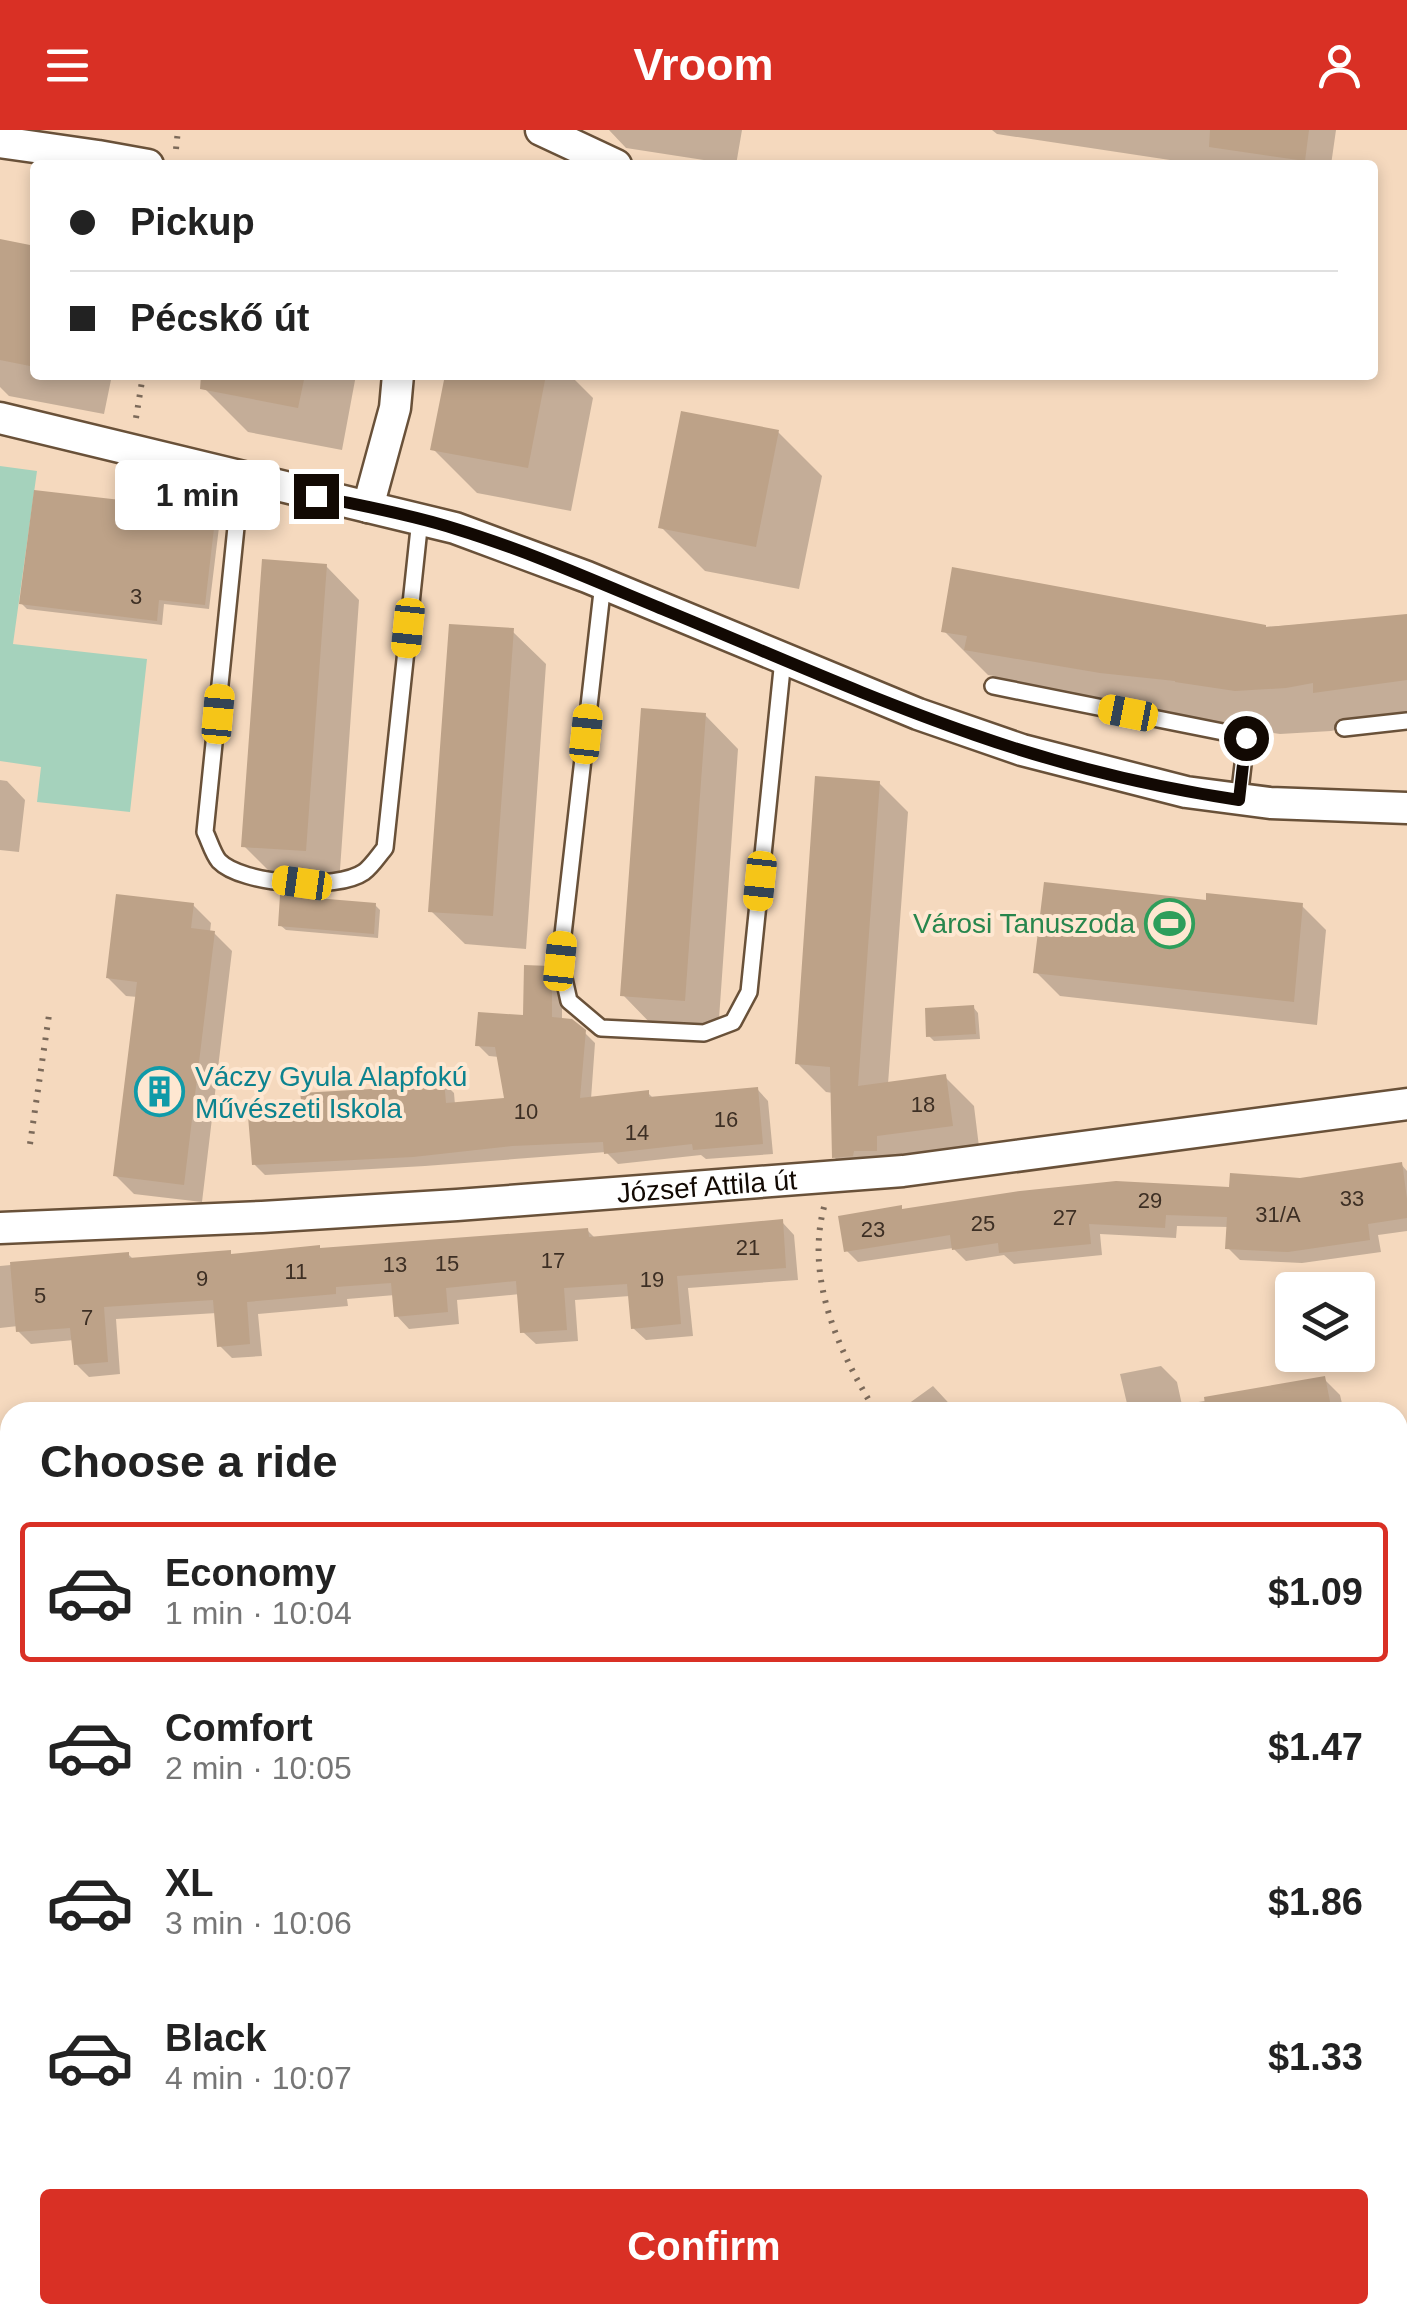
<!DOCTYPE html>
<meta charset="utf-8">
<style>
body{margin:0;font-family:Arial,sans-serif;background:#f2f2f2;color:#222;height:100vh;display:flex;flex-direction:column;font-size:38px;white-space:nowrap}
*{box-sizing:border-box;margin:0}
p{font-size:32px;color:#767676}
.icon{flex:none;width:55px;height:55px;fill:none;stroke:currentColor;stroke-width:2;stroke-linecap:round;stroke-linejoin:round}
.map{position:relative;flex:1;overflow:hidden}
.drawer{position:absolute;left:0px;top:1272px;width:1408px;height:922px;display:flex;flex-direction:column;background:#fff;border-radius:30px 30px 0 0;box-shadow:0 5px 15px #0003}
.drawer>*{flex:none}
.guide{position:absolute;left:30px;top:30px;width:1348px;height:220px;border-radius:10px;box-shadow:0 5px 15px #0003;display:grid;align-content:center;height:220px;padding:0 40px;background:#fff}
.tools{position:absolute;left:1275px;top:1142px;display:grid;gap:20px}
.tools a{display:grid;place-items:center;width:100px;height:100px;border-radius:10px;background:#fff;box-shadow:0 5px 15px #0003;font-size:50px}
.end{position:absolute;width:45px;height:45px;margin:-22px;border:12px solid #120903;background:#fff;box-shadow:0 0 0 5px #fff}
.from{border-radius:50%}
.bubble{position:absolute;height:70px;border-radius:10px;background:#fff;box-shadow:0 5px 15px #0003;font-size:32px;font-weight:700;line-height:70px;text-align:center}
.car{position:absolute;width:30px;height:60px;margin:-30px -15px;border-radius:12px;box-shadow:0 0 8px 2px #0007;background:linear-gradient(#f5c518 24%,#345 0 40%,#f5c518 0 76%,#345 0 86%,#f5c518 0)}
.guide b{display:flex;align-items:center;gap:35px;height:95px;font-size:38px}
.guide b+b{border-top:2px solid #e0e0e0}
.guide i{width:25px;height:25px;background:#222}
ul{padding:0;list-style:none}
li{display:flex;align-items:center;gap:30px;height:140px;margin:0 20px 15px;padding:0 20px;border:5px solid transparent;border-radius:10px}
li div{flex:1}
li b{display:block;font-size:38px}
li em{font-style:normal;font-weight:700}
li.current{border-color:#d93025}
li>.icon{width:90px;height:90px;stroke-width:1.5}
h2{padding:0 40px;font-size:45px;line-height:120px}
.cta{display:flex;gap:20px;margin-top:auto;padding:20px 40px}
.cta a{flex:1;height:115px;border-radius:10px;background:#d93025;color:#fff;font-size:40px;font-weight:700;line-height:115px;text-align:center}
header{display:flex;justify-content:space-between;align-items:center;height:130px;padding:0 40px;background:#d93025;color:#fff;font-size:45px;font-weight:700}
.map>svg:first-child{display:block}
</style>
<header><svg class="icon" aria-label="menu" viewBox="0 0 24 24"><path d="M4 6h16M4 12h16M4 18h16"/></svg>Vroom<svg class="icon" aria-label="person" viewBox="0 0 24 24"><circle cx="12" cy="8" r="4"/><path d="M4 21q1-7 8-7t8 7"/></svg></header>
<div class="map">
<svg width="1407" height="2193" viewBox="0 0 1407 2193">
<rect width="100%" height="100%" fill="#f5d9be"/>
<path fill="#a5d2bc" d="M0 336 37 341 13 514 147 529 130 682 37 672 41 637 0 631Z"/>
<path fill="#0003" d="M609 0H742L736 35 626 18Z
M992 0H1336L1331 35H1203L997 4Z
M0 112 35 118V245H112L104 284 9 266 0 257Z
M206 245H356L342 320 248 302 204 258Z
M447 245H570L593 268 571 381 477 363 433 319Z
M778 302 822 346 799 459 705 441 661 397Z
M215 384 220 389 209 479 164 474 162 495 27 479 22 474Z
M326 436 359 470 339 754 278 750 244 716Z
M1407 487V599L1359 606 1350 597 1331 601 1280 604 1221 595 1219 593 1146 586 1011 563 994 546 988 545 944 501 1265 497Z
M512 501 546 534 526 819 465 814 431 781Z
M705 585 738 619 718 903 656 899 623 865Z
M0 650 7 651 25 670 19 722 0 720Z
M879 653 908 682 888 954 945 947 974 976 980 1025 863 1056 834 1027 833 963 826 962 797 933Z
M1208 773 1302 776 1326 800 1317 895 1060 866 1036 842Z
M193 775 211 793 210 802 214 803 232 821 202 1072 134 1064 116 1046 138 867 126 866 108 848Z
M375 775 380 780 378 808 286 800 280 795Z
M548 838 560 849 562 861V890L584 902 595 913 591 969 648 963 654 969 758 960 768 971 773 1024 706 1029 701 1025 618 1034 606 1022 425 1036 265 1045 254 1034 306 986 443 952 454 963 455 975 507 970 499 927 489 926 478 915 525 888Z
M973 877 978 883 980 909 934 911 929 906Z
M1401 1034 1407 1041V1101L1378 1105 1381 1122 1302 1133 1240 1130 1228 1118 1229 1097 1177 1096 1176 1108 1100 1104 1102 1125 1014 1134 1004 1125 966 1131 953 1118 858 1132 846 1120 904 1082 1231 1060Z
M782 1092 794 1105 798 1150 688 1158 693 1206 646 1210 633 1198 630 1166 575 1170 578 1211 536 1214 523 1202 520 1164 457 1170 459 1194 409 1199 397 1186 395 1165 347 1169 348 1176 258 1184 262 1226 232 1228 219 1215 217 1183 116 1189 120 1244 89 1247 76 1234 74 1210 31 1214 18 1201V1196L0 1198V1136L128 1124 134 1130 233 1126 587 1100 596 1109Z
M1161 1236 1177 1252 1182 1275 1324 1249 1340 1265 1344 1282H1129L1120 1244Z
M933 1256 957 1282H897Z
M1407 1383V1462L1398 1464V1384Z
M0 1413H4L10 1419V1507L0 1508Z
M10 1596V1681L0 1683V1597Z
M1398 1693 1407 1695V1740L1398 1738Z
M1398 1833 1407 1834V1889L1398 1888Z
M103 2185H118L126 2193H83Z
M408 2185H466L470 2193H416Z
M509 2185H531L539 2193H489Z
M687 2185H709L717 2193H666Z
M1033 2185H1085L1093 2193H1025L1024 2189Z"/>
<path fill="#bda288" d="M1210 0H1309L1305 31 1209 17Z
M0 109 35 116V237L0 230Z
M201 245H305L298 278 200 259Z
M445 245H546L528 338 430 320Z
M681 281 779 300 756 417 658 398Z
M34 360 216 381 205 475 159 470 157 491 19 474Z
M262 429 327 434 306 721 241 717Z
M952 437 1266 495V497L1407 484V550L1313 563V553L1286 558 1235 561 1175 552V551L1100 543 964 520 967 506 941 502Z
M449 494 514 498 493 786 428 782Z
M641 578 706 583 685 871 620 866Z
M815 646 880 651 858 956 946 944 953 996 877 1006V1021H854L853 1026 832 1028 830 937 795 934Z
M1044 752 1206 770V763L1303 773 1294 872 1033 843Z
M116 764 194 773 191 798 215 801 184 1055 113 1046 137 852 106 848Z
M280 765 376 773 374 804 278 796Z
M524 835 550 836 552 849V887L572 889 586 900 580 968 649 960V967L758 957 763 1014 693 1020 692 1014 604 1024 603 1012 512 1016 413 1027 252 1035 248 986 303 983 300 963 406 957 405 954 444 950 446 973 504 968 495 917 475 916 478 882 523 885Z
M974 875 976 904 926 907 925 878Z
M1402 1032 1407 1069V1088L1368 1094 1370 1110 1288 1122 1225 1119 1227 1087 1166 1085 1165 1098 1089 1094 1091 1114 999 1123 998 1113 952 1120 950 1105 844 1122 838 1086 902 1075V1079L1020 1061 1116 1051 1229 1057 1230 1043 1300 1048Z
M783 1089 786 1138 677 1146 681 1194 631 1199 627 1154 564 1158 567 1200 520 1203 516 1151 446 1158 448 1182 394 1187 391 1153 336 1157V1164L247 1172 250 1214 217 1217 213 1170 104 1177 108 1232 74 1235 70 1198 16 1202 10 1132 129 1122V1128L231 1120V1124L320 1115V1118L588 1098 589 1107Z
M1325 1246 1332 1282H1206L1204 1267Z"/>
<g fill="none" stroke-linecap="round" stroke-linejoin="round">
<defs>
<path id="service" d="M241 348 205 702C209 710 213 724 219 731 242 755 337 761 364 742 372 736 379 725 385 718L420 389
M603 453 560 831 569 871 601 898 704 903 733 892 749 862 783 529
M993 556 1228 603 1246 609 1239 669
M1344 598 1407 591
M36 2193 52 2185"/>
<g id="minor">
<path d="M541 0 616 35"/>
<path d="M0 12 98 26 148 35"/>
<path d="M0 288 455 398 587 447 918 584 1022 620 1186 662 1270 673 1407 678"/>
<path d="M368 377 395 278 398 245"/>
<path id="s1" d="M0 1098 262 1087 457 1075 903 1041 1407 974"/>
<path d="M1398 1316 1407 1314"/>
<path d="M0 1536 10 1535"/>
<path d="M0 1783 10 1790"/>
<path d="M1398 1788 1407 1789"/>
<path d="M595 2185 602 2193"/>
<path d="M942 2185 946 2193"/>
</g>
</defs>
<use href="#service" stroke="#695139" stroke-width="20"/>
<use href="#minor" stroke="#695139" stroke-width="35"/>
<path stroke="#7c6a5a" stroke-width="6" stroke-dasharray="2.5 8" stroke-linecap="butt" d="M176 19 178 0
M136 288 143 245
M30 1014 49 885
M824 1077C805 1149 839 1222 876 1282"/>
<use href="#service" stroke="#fff" stroke-width="15"/>
<use href="#minor" stroke="#fff" stroke-width="30"/>
</g>
<g fill="none" stroke-linecap="round" stroke-linejoin="round">
<path stroke="#120903" stroke-width="12" d="M316 366C362 376 410 384 456 399 528 421 597 452 667 481 769 523 871 569 975 605 1058 634 1153 657 1239 670L1246 608"/>
</g>
<defs>
<symbol id="stadium-ring" viewBox="-11 -11 22 22"><circle r="9.5" fill="#fee7d1" stroke="#2e9e5b" stroke-width="1.5"/><path d="M0-5a6.5 5 0 1 0 0 10a6.5 5 0 1 0 0-10ZM-3.5-1.8h7v3.6h-7Z" fill="#2e9e5b"/></symbol>
<symbol id="building-ring" viewBox="-11 -11 22 22"><circle r="9.5" fill="#fee7d1" stroke="#0f9aa8" stroke-width="1.5"/><path d="M-4-6H4V6H1V3H-1V6H-4ZM-2.5-4.3h1.7v1.8h-1.7ZM.8-4.3h1.7v1.8H.8ZM-2.5-1h1.7V.8h-1.7ZM.8-1h1.7V.8H.8Z" fill="#0f9aa8"/></symbol>
</defs>
<g fill-rule="evenodd">
<use href="#stadium-ring" x="1142" y="766" width="55" height="55"/>
<use href="#building-ring" x="132" y="934" width="55" height="55"/>
</g>
<g text-anchor="middle" stroke-width="8" stroke-linejoin="round" paint-order="stroke">
<g font-size="22" fill="#3d2f24">
<text x="136" y="474">3</text>
<text x="923" y="982">18</text>
<text x="526" y="989">10</text>
<text x="726" y="997">16</text>
<text x="637" y="1010">14</text>
<text x="1352" y="1076">33</text>
<text x="1150" y="1078">29</text>
<text x="1278" y="1092">31/A</text>
<text x="1065" y="1095">27</text>
<text x="983" y="1101">25</text>
<text x="873" y="1107">23</text>
<text x="748" y="1125">21</text>
<text x="553" y="1138">17</text>
<text x="447" y="1141">15</text>
<text x="395" y="1142">13</text>
<text x="296" y="1149">11</text>
<text x="202" y="1156">9</text>
<text x="652" y="1157">19</text>
<text x="40" y="1173">5</text>
<text x="87" y="1195">7</text>
</g>
<g font-size="28" fill="#27864d" stroke="#fee7d1" text-anchor="end">
<text x="1135" y="803">Városi Tanuszoda</text>
</g>
<g font-size="28" fill="#0d838f" stroke="#fee7d1" text-anchor="start">
<text x="195" y="956">Váczy Gyula Alapfokú<tspan x="195" dy="32">Művészeti Iskola</tspan></text>
</g>
<g font-size="28" fill="#120903" stroke="#fee7d1">
<text dy="10" stroke="none"><textPath href="#s1" startOffset="708">József Attila út</textPath></text>
</g>
</g>
</svg>
<div class="tools">
<a><svg class="icon" aria-label="layers" viewBox="0 0 24 24"><path d="M12 4l9 5-9 5-9-5zM3 14l9 5 9-5"/></svg></a>
</div>
<i class="end from" style="left:1246px;top:608px"></i>
<i class="end" style="left:316px;top:366px"></i>
<div class="bubble" style="left:115px;top:330px;width:165px">1 min</div>
<i class="car" style="left:408px;top:498px;rotate:186deg"></i>
<i class="car" style="left:1128px;top:583px;rotate:281deg"></i>
<i class="car" style="left:218px;top:584px;rotate:5deg"></i>
<i class="car" style="left:586px;top:604px;rotate:6deg"></i>
<i class="car" style="left:760px;top:751px;rotate:186deg"></i>
<i class="car" style="left:302px;top:753px;rotate:278deg"></i>
<i class="car" style="left:560px;top:831px;rotate:6deg"></i>
<div class="guide">
<b><i class="from"></i>Pickup</b>
<b><i></i>Pécskő út</b>
</div>
<section class="drawer">
<h2>Choose a ride</h2>
<ul>
<li class="current"><svg class="icon" aria-label="car" viewBox="0 0 24 24"><path d="M5 17H2v-5l4-1 3-4h7l3 4 3 1v5h-3M9 17h6M6 11h13"/><circle cx="7" cy="17" r="2"/><circle cx="17" cy="17" r="2"/></svg><div><b>Economy</b><p>1 min · 10:04</p></div><em>$1.09</em></li>
<li><svg class="icon" aria-label="car" viewBox="0 0 24 24"><path d="M5 17H2v-5l4-1 3-4h7l3 4 3 1v5h-3M9 17h6M6 11h13"/><circle cx="7" cy="17" r="2"/><circle cx="17" cy="17" r="2"/></svg><div><b>Comfort</b><p>2 min · 10:05</p></div><em>$1.47</em></li>
<li><svg class="icon" aria-label="car" viewBox="0 0 24 24"><path d="M5 17H2v-5l4-1 3-4h7l3 4 3 1v5h-3M9 17h6M6 11h13"/><circle cx="7" cy="17" r="2"/><circle cx="17" cy="17" r="2"/></svg><div><b>XL</b><p>3 min · 10:06</p></div><em>$1.86</em></li>
<li><svg class="icon" aria-label="car" viewBox="0 0 24 24"><path d="M5 17H2v-5l4-1 3-4h7l3 4 3 1v5h-3M9 17h6M6 11h13"/><circle cx="7" cy="17" r="2"/><circle cx="17" cy="17" r="2"/></svg><div><b>Black</b><p>4 min · 10:07</p></div><em>$1.33</em></li>
</ul>
<div class="cta"><a>Confirm</a></div>
</section>
</div>
